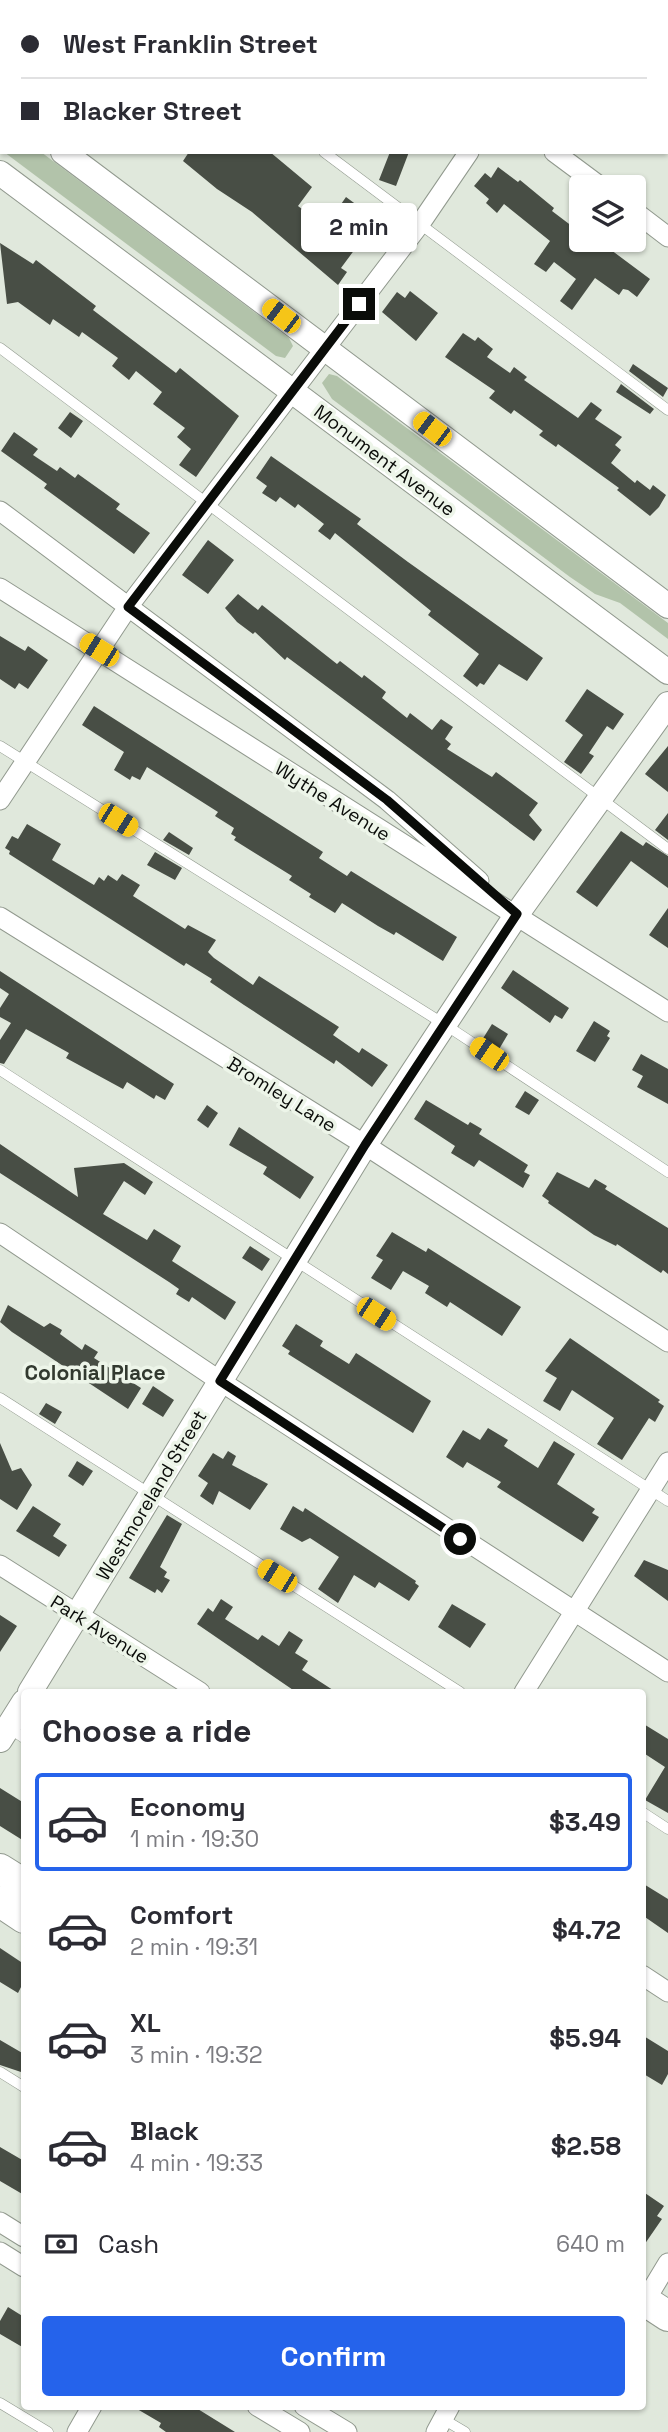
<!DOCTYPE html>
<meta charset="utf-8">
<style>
body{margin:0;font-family:"Space Grotesk",sans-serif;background:#f7f7f7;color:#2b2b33;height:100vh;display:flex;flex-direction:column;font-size:26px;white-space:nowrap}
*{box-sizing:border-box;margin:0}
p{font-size:23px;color:#7c7c81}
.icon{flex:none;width:38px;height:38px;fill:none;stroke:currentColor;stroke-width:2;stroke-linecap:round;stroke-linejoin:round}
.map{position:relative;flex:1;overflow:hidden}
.drawer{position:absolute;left:21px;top:1689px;width:625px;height:721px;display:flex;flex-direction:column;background:#fff;border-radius:7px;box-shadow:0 2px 5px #0004}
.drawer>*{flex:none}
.guide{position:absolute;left:0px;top:0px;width:668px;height:154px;box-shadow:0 2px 5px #0004;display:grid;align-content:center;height:154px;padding:0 21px;background:#fff}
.buttons{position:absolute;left:569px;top:175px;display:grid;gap:14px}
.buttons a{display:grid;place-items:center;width:77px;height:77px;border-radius:7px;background:#fff;box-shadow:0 2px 5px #0004;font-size:35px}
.end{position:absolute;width:32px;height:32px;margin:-16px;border:9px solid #0a0c09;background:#fff;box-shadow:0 0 0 4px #fff}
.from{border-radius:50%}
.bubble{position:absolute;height:49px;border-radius:7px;background:#fff;box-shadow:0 2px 5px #0004;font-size:23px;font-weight:700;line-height:49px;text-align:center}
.car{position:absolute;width:21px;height:42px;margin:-21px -10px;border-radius:9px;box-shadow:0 0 5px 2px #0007;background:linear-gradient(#f5c518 24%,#345 0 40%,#f5c518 0 76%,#345 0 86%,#f5c518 0)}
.guide b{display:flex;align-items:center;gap:24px;height:66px;font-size:26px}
.guide b+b{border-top:2px solid #e1e1e2}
.guide i{width:18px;height:18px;background:#2b2b33}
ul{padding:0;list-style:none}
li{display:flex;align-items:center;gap:21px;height:98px;margin:0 14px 10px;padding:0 7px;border:4px solid transparent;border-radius:7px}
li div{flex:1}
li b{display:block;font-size:26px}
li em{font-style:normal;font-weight:700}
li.current{border-color:#2563eb}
li>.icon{width:63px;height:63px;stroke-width:1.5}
h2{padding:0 21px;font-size:32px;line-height:84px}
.pay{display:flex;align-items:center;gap:18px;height:77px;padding:0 21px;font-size:26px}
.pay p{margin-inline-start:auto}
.action{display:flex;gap:14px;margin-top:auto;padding:14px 21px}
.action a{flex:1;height:80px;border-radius:7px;background:#2563eb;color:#fff;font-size:28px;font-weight:700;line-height:80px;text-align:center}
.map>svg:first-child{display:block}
</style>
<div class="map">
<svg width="668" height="2432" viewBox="0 0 668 2432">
<rect width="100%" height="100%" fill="#e0e8dc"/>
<path fill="#b2c3aa" d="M4 152H41L289 338 293 346 285 358 276 356Z
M329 374 337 376 668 623V639L620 603 595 594 570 577 332 399 322 383Z"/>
<path fill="#484e45" d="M189 152H270L312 187 298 206 322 224 327 217 330 220 346 197 369 214 350 238 358 245 341 268 347 272 338 285 252 212 217 189 183 161Z
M390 152H409L396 186 379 180Z
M498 167 518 182 520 180 554 208 552 211 581 233V240H591L597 244 599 241 650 279 637 297 628 290 623 289 619 295 595 278 572 310 560 301 576 279 554 262 546 272 534 264 550 241 504 204 497 213 486 203 489 199 474 186 485 173 491 178Z
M0 243 33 264 36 260 96 306 93 310 176 373 180 368 239 416 196 477 179 465 191 449 177 437 185 428 153 404 162 392 136 371 129 380 112 366 118 358 82 332 79 337 53 319 50 325 18 302 7 304Z
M410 291 438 313 416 341 382 312 397 292 405 298Z
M463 333 475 341 478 337 493 349 487 357 510 373 514 367 527 377 524 380 578 418 591 402 602 410 595 419 622 437 615 445 621 450 611 463 635 483 637 480 650 490 653 485 666 495 659 507 650 516 617 490 619 488 558 444 556 447 539 435 543 431 514 410 511 414 489 398 495 391 445 357Z
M633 364 668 388 663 397 629 371Z
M621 384 654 409 650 414 616 392Z
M70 412 83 421 71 438 58 428Z
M14 432 38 449 33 455 57 471 60 467 75 478 78 474 120 504 116 509 150 533 134 554 44 488 47 484 1 451Z
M271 456 361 519 357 524 408 562 543 658 527 681 499 664 484 685 480 683 477 687 463 676 479 654 428 615 431 611 335 533 330 540 318 531 324 524 298 504 295 508 280 497 276 502 262 493 267 486 256 478Z
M208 540 234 560 208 594 182 575Z
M238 594 258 610 262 605 337 664 340 661 362 678 364 675 386 692 382 698 407 718 410 713 432 730 441 719 453 727 445 739 451 744 447 749 492 777 496 772 538 803 529 815 542 830 534 841 287 657 285 660 255 632 253 634 237 622 225 608Z
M0 636 25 651 28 646 48 660 28 689 19 683 15 689 0 679Z
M587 689 624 714 613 730 607 726 589 753 594 756 581 774 564 762 583 735 565 721Z
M94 706 323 852 319 858 347 876 351 871 457 937 443 961 396 932 394 935 378 926 342 903 335 913 309 897 311 894 289 880 292 876 234 840 236 837 231 834 234 828 215 816 218 812 147 767 140 780 132 776 130 780 114 770 124 752 82 725Z
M668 746V792L645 774Z
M668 813V840L655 830Z
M27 824 61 844 52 860 94 885 99 877 104 881 108 875 117 881 122 874 140 885 133 896 185 929 188 925 216 940 208 952 214 958 253 985 259 976 339 1027 333 1035 359 1053 362 1048 388 1065 372 1087 336 1060 334 1064 244 1005 210 982 212 979 186 963 184 966 9 854 10 851 5 848 12 836 18 839Z
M621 831 643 846 646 842 668 856V888L631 861 597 907 576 892Z
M169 832 193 848 189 855 163 840Z
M155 852 182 868 175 880 147 865Z
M668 908V948L649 935Z
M513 970 569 1008 562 1019 555 1015 550 1023 501 988Z
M0 971 174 1084 165 1100 156 1095 154 1099 127 1082 123 1089 66 1058 69 1053 26 1029 4 1064 0 1063V1040L11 1023 0 1017V1008L9 994 0 988Z
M594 1021 610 1031 607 1036 610 1038 595 1062 576 1051Z
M492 1024 508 1034 498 1051 482 1040Z
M641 1054 668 1069V1104L637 1087 643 1076 632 1070Z
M525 1091 539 1100 529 1115 515 1107Z
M426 1100 468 1125 470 1122 482 1129 479 1134 528 1165 524 1172 530 1175 523 1188 479 1160 474 1167 451 1153 455 1146 414 1119Z
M207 1105 218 1113 208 1128 197 1120Z
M239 1127 314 1177 300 1199 263 1174 267 1167 229 1145Z
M0 1144 78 1197 74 1168 124 1163 153 1182 145 1195 124 1181 103 1214 147 1240 154 1229 181 1246 172 1261 236 1302 225 1320 192 1297 189 1302 176 1294 179 1289 169 1282 0 1173Z
M557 1172 589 1188 595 1179 607 1186 605 1189 668 1228V1274L663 1270 661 1273 617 1244 616 1246 594 1235 548 1203 549 1201 542 1196Z
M392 1232 426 1252 428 1248 521 1307 502 1336 450 1302 447 1307 425 1293 429 1286 403 1271 391 1290 371 1278 383 1260 376 1256Z
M250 1246 270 1259 262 1271 242 1258Z
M8 1305 44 1327 50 1323 62 1330 60 1334 82 1350 85 1344 98 1352 94 1358 141 1388 128 1409 12 1332 0 1322Z
M296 1324 323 1341 320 1346 349 1364 356 1353 431 1401 413 1433 288 1354 290 1351 282 1346Z
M570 1338 660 1400 658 1402 664 1406 655 1422 649 1418 622 1460 597 1444 614 1418 572 1390 560 1411 543 1401 557 1378 545 1371Z
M153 1386 174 1400 163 1417 142 1404Z
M46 1403 62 1412 55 1424 39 1414Z
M488 1428 508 1440 504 1446 538 1468 554 1441 575 1454 557 1484 595 1509 592 1513 599 1517 583 1542 497 1487 501 1482 467 1462 463 1468 446 1457 463 1430 480 1440Z
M0 1443 12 1471 21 1468 32 1485 17 1510 0 1499Z
M228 1451 236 1456 232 1465 268 1484 250 1510 219 1491 213 1505 200 1496 208 1483 198 1476 213 1453 223 1459Z
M77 1461 93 1471 83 1486 68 1476Z
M33 1506 61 1524 53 1536 67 1545 59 1557 16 1531Z
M293 1506 303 1512 305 1508 416 1581 415 1583 419 1586 409 1601 379 1582 375 1588 354 1575 338 1603 318 1589 339 1557 310 1538 302 1542 280 1529Z
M167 1515 182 1524 160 1567 167 1572 164 1577 170 1580 162 1593 157 1589 155 1593 129 1578Z
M644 1560 668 1570V1601L634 1576Z
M221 1599 233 1607 225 1619 258 1640 262 1635 279 1646 289 1631 303 1640 295 1653 308 1661 302 1670 336 1692H296L197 1624 208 1608 213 1612Z
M452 1604 486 1624 470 1648 438 1627Z
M0 1615 17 1626 0 1652Z
M642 1723 668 1739V1813L645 1800 665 1767 642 1752Z
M0 1788 24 1803V1841L0 1826Z
M642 1883 668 1899V1933L642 1915Z
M0 1948 24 1964V1981L18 1993 0 1982Z
M642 2035 668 2051V2074L662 2085 642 2073Z
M0 2040 24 2054V2073L0 2065Z
M0 2147 24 2161V2195L0 2181Z
M642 2191 664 2206 657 2216 662 2219 642 2248Z
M8 2307 24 2317V2348L0 2334V2321Z
M132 2406H193L235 2432H166L159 2427 161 2423Z"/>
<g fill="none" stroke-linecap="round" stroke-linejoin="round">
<defs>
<path id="service" d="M121 0 123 2
M604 0 607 2
M667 47 668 48
M324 152 668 410
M0 348 668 849
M0 746 444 1024 668 1172
M0 1070 668 1501
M0 1398 460 1692
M9 1728 24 1738
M642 1812 668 1829
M0 2072 24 2087
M0 2403 48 2432
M443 2419 465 2432"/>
<path id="minor" d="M350 0 353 2
M582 2 584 0
M554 152 601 187
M634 211 668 237
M0 511 387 800 479 881
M0 588 668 1012
M0 800 128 607 420 224 469 152
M0 917 365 1145 668 1342
M0 1233 220 1381 668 1672
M0 1565 200 1692
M524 1692 668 1462
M642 1975 668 1992
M0 2222 24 2237
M0 2252 24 2267
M645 2301 668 2263
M257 2406 300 2432
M304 2406 347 2432
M77 2432 92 2406
M436 2432 450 2406"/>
<path id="tertiary" d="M0 105 2 107
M63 152 668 606
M0 173 668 672
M30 1692 365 1145 517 914 668 704
M0 1740 24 1702"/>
<path id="primary" d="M0 1869 24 1884
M0 1902 24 1918
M642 2299 668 2316"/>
</defs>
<use href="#service" stroke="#91998e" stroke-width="11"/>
<use href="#minor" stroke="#91998e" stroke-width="21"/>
<use href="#tertiary" stroke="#91998e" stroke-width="26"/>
<use href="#primary" stroke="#91998e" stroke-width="32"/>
<use href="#service" stroke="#fff" stroke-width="10"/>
<use href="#minor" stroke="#fff" stroke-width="19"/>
<use href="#tertiary" stroke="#fff" stroke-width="24"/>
<use href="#primary" stroke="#fff" stroke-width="30"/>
</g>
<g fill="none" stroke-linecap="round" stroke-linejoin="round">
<path stroke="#0a0c09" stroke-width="9" d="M359 304 128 607 387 800 517 914 365 1145 220 1381 460 1539"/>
</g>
<g text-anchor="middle" stroke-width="7" stroke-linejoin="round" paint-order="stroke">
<g font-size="19" fill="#0a0c09" stroke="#edf5e9">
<text transform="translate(385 460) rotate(37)" y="7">Monument Avenue</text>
<text transform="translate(333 801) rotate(32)" y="7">Wythe Avenue</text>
<text transform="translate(282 1094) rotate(32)" y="7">Bromley Lane</text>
<text transform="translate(151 1495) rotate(-59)" y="7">Westmoreland Street</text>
<text transform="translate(100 1629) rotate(32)" y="7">Park Avenue</text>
</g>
<g font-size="21" font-weight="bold" fill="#32392f" stroke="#edf5e9">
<text x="95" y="1380">Colonial Place</text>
</g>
</g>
</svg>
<div class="buttons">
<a><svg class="icon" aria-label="layers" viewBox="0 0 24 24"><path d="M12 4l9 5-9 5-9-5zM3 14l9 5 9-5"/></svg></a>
</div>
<i class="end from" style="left:460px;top:1539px"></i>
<i class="end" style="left:359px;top:304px"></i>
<div class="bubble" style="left:301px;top:203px;width:116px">2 min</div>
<i class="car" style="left:281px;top:316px;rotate:307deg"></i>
<i class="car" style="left:432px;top:429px;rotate:307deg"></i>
<i class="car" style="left:99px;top:650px;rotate:302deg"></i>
<i class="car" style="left:118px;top:820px;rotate:122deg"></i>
<i class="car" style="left:489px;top:1054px;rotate:304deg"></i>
<i class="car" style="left:376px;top:1314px;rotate:123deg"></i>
<i class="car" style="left:277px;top:1576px;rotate:302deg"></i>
<div class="guide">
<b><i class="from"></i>West Franklin Street</b>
<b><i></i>Blacker Street</b>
</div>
<section class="drawer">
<h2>Choose a ride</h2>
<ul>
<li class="current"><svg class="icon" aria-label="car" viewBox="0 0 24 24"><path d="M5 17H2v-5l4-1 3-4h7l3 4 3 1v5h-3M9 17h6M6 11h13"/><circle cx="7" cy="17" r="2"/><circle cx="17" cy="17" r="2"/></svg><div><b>Economy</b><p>1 min · 19:30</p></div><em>$3.49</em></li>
<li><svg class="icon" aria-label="car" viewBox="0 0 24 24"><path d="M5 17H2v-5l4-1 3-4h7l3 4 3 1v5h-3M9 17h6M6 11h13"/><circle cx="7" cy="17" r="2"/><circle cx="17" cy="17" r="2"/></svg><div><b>Comfort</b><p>2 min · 19:31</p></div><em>$4.72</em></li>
<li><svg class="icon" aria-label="car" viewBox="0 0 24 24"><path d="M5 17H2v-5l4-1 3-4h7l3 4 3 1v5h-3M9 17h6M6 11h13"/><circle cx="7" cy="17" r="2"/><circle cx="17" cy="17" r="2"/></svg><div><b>XL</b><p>3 min · 19:32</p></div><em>$5.94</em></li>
<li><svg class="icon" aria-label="car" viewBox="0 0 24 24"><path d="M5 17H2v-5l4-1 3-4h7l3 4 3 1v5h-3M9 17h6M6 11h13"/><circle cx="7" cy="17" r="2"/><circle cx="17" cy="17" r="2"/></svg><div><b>Black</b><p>4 min · 19:33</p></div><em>$2.58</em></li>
</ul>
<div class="pay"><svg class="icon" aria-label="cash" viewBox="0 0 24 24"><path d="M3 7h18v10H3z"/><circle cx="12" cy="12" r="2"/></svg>Cash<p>640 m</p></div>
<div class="action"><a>Confirm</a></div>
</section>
</div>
